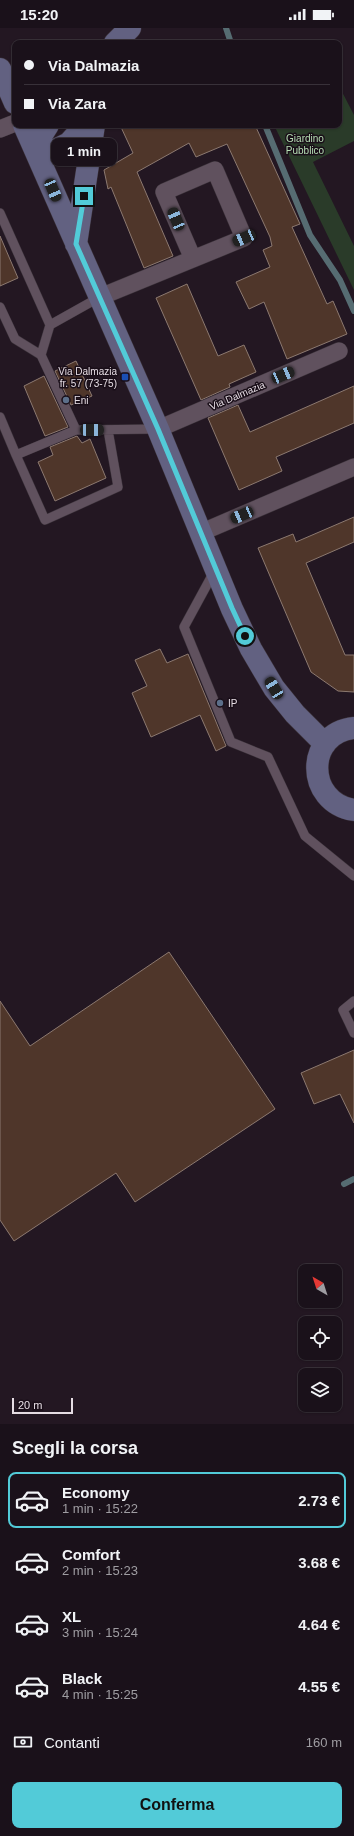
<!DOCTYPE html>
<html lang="it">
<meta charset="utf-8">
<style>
body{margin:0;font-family:Arial,sans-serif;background:#231a23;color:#f1f3f6;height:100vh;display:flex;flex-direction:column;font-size:15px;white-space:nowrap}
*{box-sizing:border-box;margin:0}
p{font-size:13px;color:#9f9da2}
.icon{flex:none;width:22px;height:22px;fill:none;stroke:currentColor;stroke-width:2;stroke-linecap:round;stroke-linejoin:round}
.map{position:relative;height:1396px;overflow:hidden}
.panel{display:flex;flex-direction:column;background:#1a111a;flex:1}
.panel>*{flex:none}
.guide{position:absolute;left:12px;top:12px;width:330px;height:88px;border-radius:8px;box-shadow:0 1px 3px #0004,0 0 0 1px #383139;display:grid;align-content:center;height:88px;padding:0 12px;background:#1a111a}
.needle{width:26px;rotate:321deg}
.fabs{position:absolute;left:298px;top:1236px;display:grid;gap:8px}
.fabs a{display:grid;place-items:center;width:44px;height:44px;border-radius:8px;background:#1a111a;box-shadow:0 1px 3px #0004,0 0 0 1px #383139;font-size:20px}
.scale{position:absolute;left:12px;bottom:10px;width:61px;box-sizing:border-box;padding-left:4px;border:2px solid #e5dce3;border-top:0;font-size:11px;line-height:14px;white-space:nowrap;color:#e5dce3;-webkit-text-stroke:3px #190e18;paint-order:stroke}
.end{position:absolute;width:18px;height:18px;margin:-9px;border:5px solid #52cbd8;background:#111;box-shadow:0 0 0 2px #111}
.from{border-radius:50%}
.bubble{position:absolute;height:28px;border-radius:8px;background:#1a111a;box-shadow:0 1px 3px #0004,0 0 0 1px #383139;font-size:13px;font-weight:700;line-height:28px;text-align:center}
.car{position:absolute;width:12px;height:24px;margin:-12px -6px;border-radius:5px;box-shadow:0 0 3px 1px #0007;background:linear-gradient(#222 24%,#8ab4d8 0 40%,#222 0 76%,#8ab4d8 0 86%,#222 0)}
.guide b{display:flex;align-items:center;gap:14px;height:38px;font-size:15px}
.guide b+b{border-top:1px solid #383139}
.guide i{width:10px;height:10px;background:#f1f3f6}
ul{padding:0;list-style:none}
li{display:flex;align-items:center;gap:12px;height:56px;margin:0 8px 6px;padding:0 4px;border:2px solid transparent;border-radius:8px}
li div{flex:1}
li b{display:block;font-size:15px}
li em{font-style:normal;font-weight:700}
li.current{border-color:#52cbd8}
li>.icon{width:36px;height:36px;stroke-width:1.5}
h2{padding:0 12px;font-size:18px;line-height:48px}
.pay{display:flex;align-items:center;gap:10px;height:44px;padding:0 12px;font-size:15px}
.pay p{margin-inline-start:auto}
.button{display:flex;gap:8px;margin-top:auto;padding:8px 12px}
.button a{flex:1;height:46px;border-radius:8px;background:#52cbd8;color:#111;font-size:16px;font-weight:700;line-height:46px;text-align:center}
.status{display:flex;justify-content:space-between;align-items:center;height:28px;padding:0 20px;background:#1a111a;direction:ltr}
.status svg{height:11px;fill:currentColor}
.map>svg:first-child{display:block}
</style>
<div class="status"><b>15:20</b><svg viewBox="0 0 49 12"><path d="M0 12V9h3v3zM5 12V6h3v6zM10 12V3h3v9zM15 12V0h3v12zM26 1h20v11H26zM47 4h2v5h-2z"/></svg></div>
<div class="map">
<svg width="354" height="1396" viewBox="0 0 354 1396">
<rect width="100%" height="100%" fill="#231722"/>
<path fill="#2a3b29" d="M339 58 354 87V113L313 134 354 218V262L274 97H339Z"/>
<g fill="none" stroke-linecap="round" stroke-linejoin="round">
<path stroke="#566c72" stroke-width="6" d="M226 0 231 15
M265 97 310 207 340 252 354 283
M344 1156 354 1151"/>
</g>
<path fill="#4f362a" stroke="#8c7970" d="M120 97H255L300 196 292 199 327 276 333 273 347 306 287 331 264 274 249 281 236 254 270 239 263 222 272 218 270 209 227 116 196 129 189 115 137 144 173 228 144 240 111 159 108 161 104 142 133 125Z
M0 208 18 250 0 258Z
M187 256 218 328 244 317 256 344 229 356 230 359 201 372 156 270Z
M76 333 92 368 71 377 55 343Z
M44 348 68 399 45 408 24 358Z
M354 358V395L276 429 282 443 239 462 208 390 238 377 250 404Z
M77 408 82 415 90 411 106 450 55 473 38 434 53 427 50 419Z
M354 489V514L306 535 345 627H354V664L338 663 311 644 258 520 293 506 296 514Z
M160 621 167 635 188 626 226 718 216 723 200 687 151 709 132 665 147 658 135 632Z
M169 924 275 1081 135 1174 116 1145 14 1213 0 1192V973L30 1018Z
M354 1022V1095L340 1066 314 1076 301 1045Z"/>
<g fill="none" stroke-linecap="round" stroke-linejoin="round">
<defs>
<path id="lane" d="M0 185 50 297
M100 269 50 297 41 327 76 402 157 401
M0 279 15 311 41 327
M0 389 16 427 76 402
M16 427 45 492 118 459 108 402
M215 542 184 599 231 714 268 729 305 808 354 848
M354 973 343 982 354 1005"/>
<path id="street" d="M0 101 15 95
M100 269 244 210 215 142 164 164 193 231
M158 401 339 323
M200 505 354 439"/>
<path id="secondary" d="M115 15 130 0
M0 41 15 75
M24 97 158 401 232 581 251 621 274 660 295 686 325 716
M34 119 48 97
M39 130 69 115 85 97
M76 216 94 97
M354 700C305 705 305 774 354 782"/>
</defs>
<use href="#lane" stroke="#3c333b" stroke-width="10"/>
<use href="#street" stroke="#3c333b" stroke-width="18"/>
<use href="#secondary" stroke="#3c333b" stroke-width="23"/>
<use href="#lane" stroke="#60515e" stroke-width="9"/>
<use href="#street" stroke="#60515e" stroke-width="17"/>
<use href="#secondary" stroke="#626181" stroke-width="22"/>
</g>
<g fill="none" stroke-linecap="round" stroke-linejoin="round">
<path stroke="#52cbd8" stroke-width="5" d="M84 168 76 216 158 401 232 580 245 608"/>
</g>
<rect fill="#1a4fb4" stroke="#190e18" stroke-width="1.5" x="121" y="345" width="8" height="8" rx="2"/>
<g fill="#5c6f8a" stroke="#190e18" stroke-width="1.5">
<circle cx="66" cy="372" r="4"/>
<circle cx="220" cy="675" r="4"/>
</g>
<g text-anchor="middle" stroke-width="3" stroke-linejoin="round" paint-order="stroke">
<g font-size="10" fill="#b7dfb5" stroke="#190e18">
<text x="305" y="114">Giardino<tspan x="305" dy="12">Pubblico</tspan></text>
</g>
<g font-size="10" fill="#e5dce3" stroke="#190e18" text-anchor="start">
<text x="117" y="347" text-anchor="end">Via Dalmazia<tspan x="117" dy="12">fr. 57 (73-75)</tspan></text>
<text x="74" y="376">Eni</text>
<text x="228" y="679">IP</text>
</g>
<g font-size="10" fill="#e5dce3" stroke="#190e18">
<text transform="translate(237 367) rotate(-23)" y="4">Via Dalmazia</text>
</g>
</g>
</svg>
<div class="fabs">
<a><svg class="needle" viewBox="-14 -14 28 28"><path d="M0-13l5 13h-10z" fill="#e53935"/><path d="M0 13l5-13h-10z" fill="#9f9da2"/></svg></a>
<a><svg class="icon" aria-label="locate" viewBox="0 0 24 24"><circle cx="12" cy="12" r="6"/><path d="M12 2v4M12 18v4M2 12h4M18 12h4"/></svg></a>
<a><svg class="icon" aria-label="layers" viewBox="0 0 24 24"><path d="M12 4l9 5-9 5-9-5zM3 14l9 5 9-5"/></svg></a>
</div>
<div class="scale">20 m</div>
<i class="end from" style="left:245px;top:608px"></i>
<i class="end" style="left:84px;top:168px"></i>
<div class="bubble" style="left:51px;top:110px;width:66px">1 min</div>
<i class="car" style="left:53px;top:162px;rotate:157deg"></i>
<i class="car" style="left:176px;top:191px;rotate:337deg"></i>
<i class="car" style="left:244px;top:210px;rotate:247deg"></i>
<i class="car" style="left:283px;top:347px;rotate:67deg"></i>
<i class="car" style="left:92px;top:402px;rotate:90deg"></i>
<i class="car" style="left:242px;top:487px;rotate:247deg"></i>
<i class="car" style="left:274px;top:660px;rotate:329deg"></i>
<div class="guide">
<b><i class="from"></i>Via Dalmazia</b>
<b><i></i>Via Zara</b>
</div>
</div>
<section class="panel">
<h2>Scegli la corsa</h2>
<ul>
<li class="current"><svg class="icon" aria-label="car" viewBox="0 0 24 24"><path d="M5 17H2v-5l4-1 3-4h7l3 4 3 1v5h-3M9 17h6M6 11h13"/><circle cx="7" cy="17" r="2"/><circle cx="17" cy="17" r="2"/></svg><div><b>Economy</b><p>1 min · 15:22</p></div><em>2.73 €</em></li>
<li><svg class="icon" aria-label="car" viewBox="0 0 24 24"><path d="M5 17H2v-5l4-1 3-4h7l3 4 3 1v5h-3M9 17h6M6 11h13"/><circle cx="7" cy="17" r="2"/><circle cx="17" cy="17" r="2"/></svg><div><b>Comfort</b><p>2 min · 15:23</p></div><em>3.68 €</em></li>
<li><svg class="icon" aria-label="car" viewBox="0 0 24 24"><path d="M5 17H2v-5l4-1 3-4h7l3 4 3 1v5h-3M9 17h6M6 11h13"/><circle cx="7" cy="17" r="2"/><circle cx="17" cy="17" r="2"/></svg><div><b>XL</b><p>3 min · 15:24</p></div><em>4.64 €</em></li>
<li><svg class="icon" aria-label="car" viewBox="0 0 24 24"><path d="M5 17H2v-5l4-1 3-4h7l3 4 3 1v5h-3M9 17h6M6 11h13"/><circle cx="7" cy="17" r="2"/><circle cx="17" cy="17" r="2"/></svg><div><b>Black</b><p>4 min · 15:25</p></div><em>4.55 €</em></li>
</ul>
<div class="pay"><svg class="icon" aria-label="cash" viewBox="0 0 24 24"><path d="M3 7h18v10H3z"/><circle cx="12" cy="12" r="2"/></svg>Contanti<p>160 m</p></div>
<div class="button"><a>Conferma</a></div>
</section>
